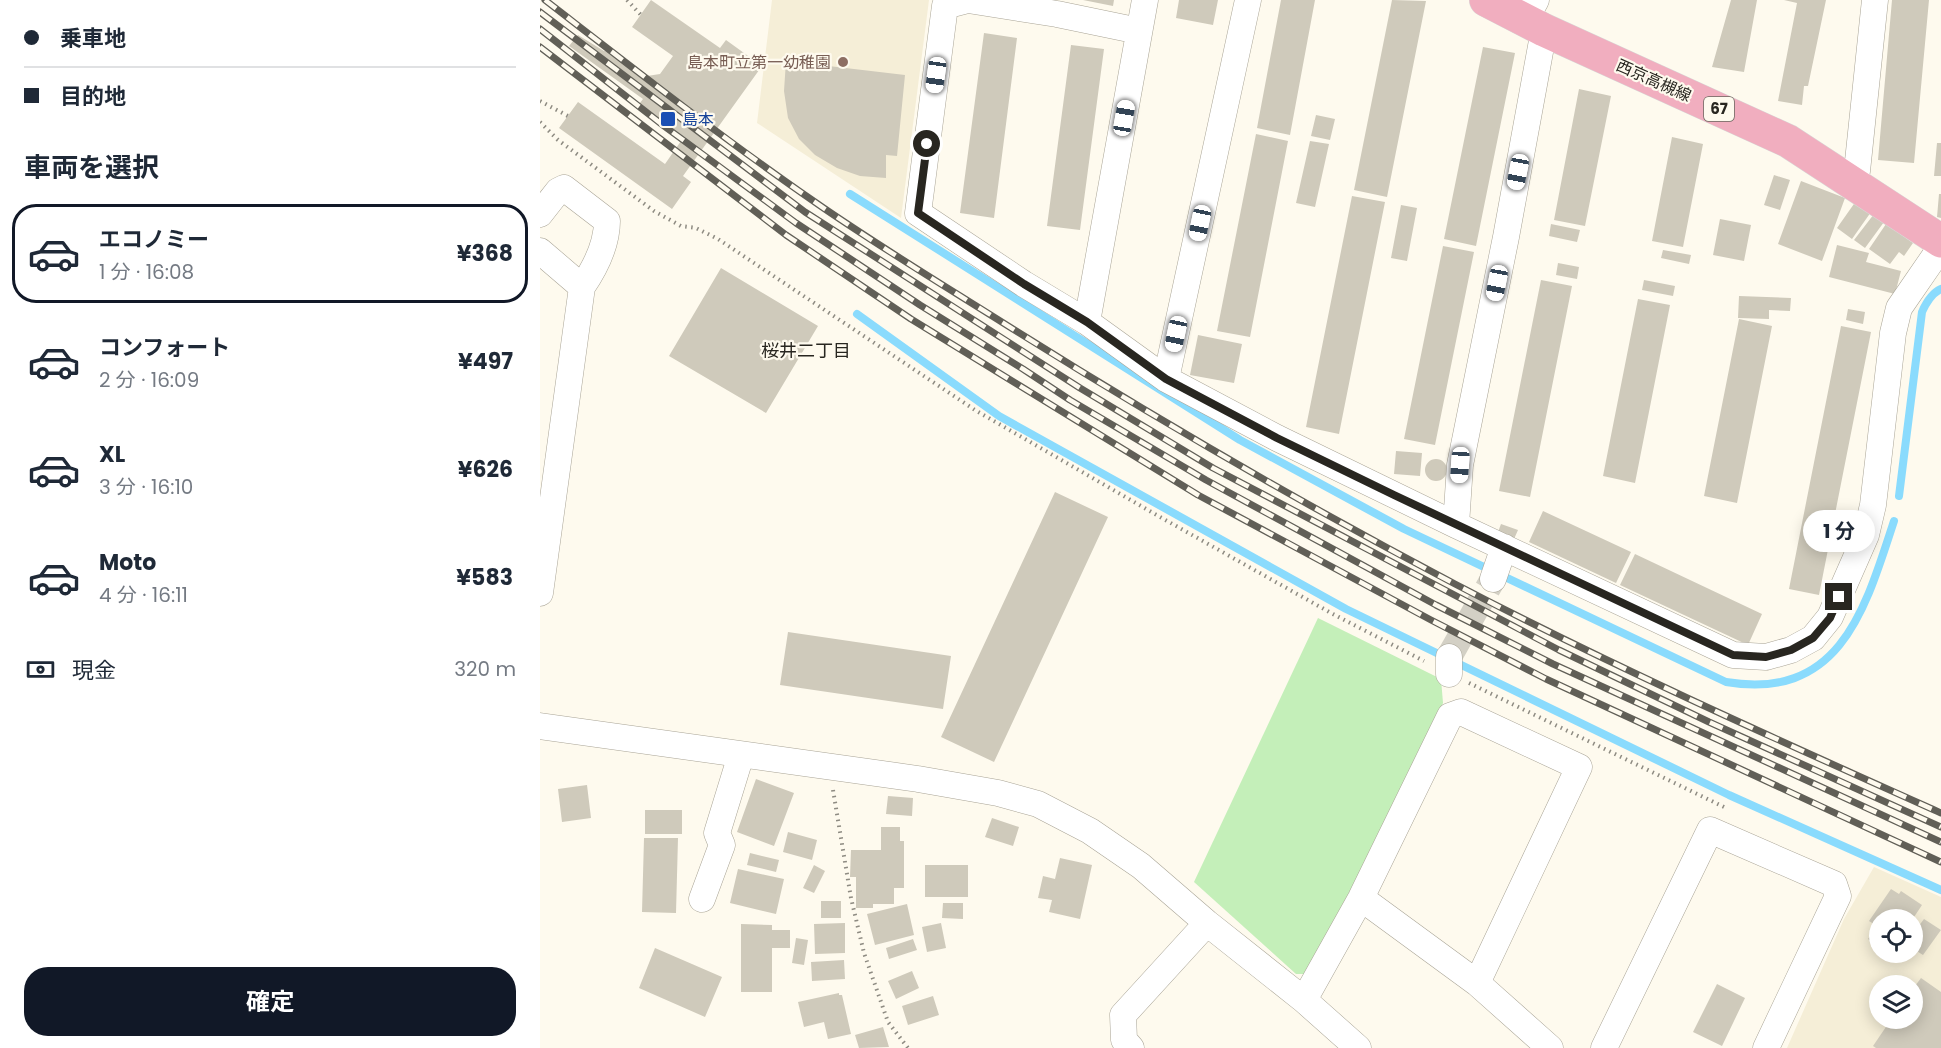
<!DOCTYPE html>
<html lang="ja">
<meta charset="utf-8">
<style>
body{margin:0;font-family:Poppins,"Noto Sans JP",sans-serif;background:#f6f6f7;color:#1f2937;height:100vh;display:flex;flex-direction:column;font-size:22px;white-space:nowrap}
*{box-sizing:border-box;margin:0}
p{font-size:20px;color:#747a83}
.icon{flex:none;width:33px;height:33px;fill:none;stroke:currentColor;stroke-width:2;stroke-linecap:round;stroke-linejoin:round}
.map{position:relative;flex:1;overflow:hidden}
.side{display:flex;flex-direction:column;background:#fff;width:540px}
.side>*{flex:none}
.top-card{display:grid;align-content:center;height:132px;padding:0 24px;background:#fff}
.fabs{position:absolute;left:1329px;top:909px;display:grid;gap:12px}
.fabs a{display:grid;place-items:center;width:54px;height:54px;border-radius:50%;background:#fff;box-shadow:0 3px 15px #0003;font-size:30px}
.end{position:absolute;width:27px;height:27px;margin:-14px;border:8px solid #282620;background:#fff;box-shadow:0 0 0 3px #fff}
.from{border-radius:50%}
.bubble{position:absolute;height:42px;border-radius:21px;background:#fff;box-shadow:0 3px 15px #0003;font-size:20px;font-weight:700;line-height:42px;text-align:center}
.car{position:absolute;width:18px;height:36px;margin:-18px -9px;border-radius:8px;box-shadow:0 0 4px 2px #0007;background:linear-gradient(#fff 24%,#345 0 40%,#fff 0 76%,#345 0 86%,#fff 0)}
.top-card b{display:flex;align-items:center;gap:21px;height:57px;font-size:22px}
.top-card b+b{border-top:2px solid #e0e1e3}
.top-card i{width:15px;height:15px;background:#1f2937}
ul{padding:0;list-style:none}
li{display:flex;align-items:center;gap:18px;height:99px;margin:0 12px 9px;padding:0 12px;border:3px solid transparent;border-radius:24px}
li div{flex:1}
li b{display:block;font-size:22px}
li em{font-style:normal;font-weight:700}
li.current{border-color:#111827}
li>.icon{width:54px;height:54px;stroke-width:1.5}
h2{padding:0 24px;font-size:27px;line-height:72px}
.pay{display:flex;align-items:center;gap:15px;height:66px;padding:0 24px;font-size:22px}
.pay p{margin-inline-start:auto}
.cta{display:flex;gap:12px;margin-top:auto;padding:12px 24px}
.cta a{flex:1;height:69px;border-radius:24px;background:#111827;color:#fff;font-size:24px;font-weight:700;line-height:69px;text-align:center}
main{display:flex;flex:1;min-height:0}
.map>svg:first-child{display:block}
</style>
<main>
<section class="side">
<div class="top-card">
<b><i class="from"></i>乗車地</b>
<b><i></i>目的地</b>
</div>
<h2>車両を選択</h2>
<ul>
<li class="current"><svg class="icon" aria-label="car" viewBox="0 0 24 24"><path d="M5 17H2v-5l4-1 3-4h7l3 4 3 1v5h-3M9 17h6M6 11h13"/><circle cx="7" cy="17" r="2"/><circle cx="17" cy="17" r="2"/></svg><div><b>エコノミー</b><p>1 分 · 16:08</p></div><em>¥368</em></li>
<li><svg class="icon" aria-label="car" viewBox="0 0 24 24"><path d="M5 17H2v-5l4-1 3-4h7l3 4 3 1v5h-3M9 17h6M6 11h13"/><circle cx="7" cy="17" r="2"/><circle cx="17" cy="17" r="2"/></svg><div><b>コンフォート</b><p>2 分 · 16:09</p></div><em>¥497</em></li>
<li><svg class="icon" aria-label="car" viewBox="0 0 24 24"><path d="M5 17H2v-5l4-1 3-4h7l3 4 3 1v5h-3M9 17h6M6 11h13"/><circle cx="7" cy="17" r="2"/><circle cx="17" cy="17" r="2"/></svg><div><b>XL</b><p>3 分 · 16:10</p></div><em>¥626</em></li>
<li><svg class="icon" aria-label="car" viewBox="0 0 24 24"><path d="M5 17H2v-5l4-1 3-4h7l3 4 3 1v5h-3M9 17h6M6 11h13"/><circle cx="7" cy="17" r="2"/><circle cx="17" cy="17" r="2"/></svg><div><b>Moto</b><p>4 分 · 16:11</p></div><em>¥583</em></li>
</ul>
<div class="pay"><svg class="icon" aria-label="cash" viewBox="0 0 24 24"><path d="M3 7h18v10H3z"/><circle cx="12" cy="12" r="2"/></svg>現金<p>320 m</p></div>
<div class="cta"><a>確定</a></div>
</section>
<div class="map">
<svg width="1401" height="1048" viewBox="0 0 1401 1048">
<rect width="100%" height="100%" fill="#fefaee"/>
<path fill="#f5eed7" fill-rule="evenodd" d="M232 0H389L361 218 217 123Z
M1334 867 1401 897V1048H1247L1304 919ZM1340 920H1372V952H1340ZM1340 986H1372V1018H1340Z"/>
<path fill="#c4efb9" d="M778 618 901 679 903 703 770 974H756L654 882Z"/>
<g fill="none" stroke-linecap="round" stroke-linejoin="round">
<path stroke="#8adbfd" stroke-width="8" d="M310 194 700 440 864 529 1186 682C1300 701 1325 610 1354 521
M317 314 459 416 806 609 1189 795 1401 890
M1359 496 1382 312C1386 303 1392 293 1401 289"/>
</g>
<path fill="#cfcabb" d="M111 0 180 48 186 40 222 66 143 176 151 182 132 209 19 128 38 102 125 164 141 141 96 108 103 99 29 46 38 35 64 51 73 52 107 76 120 74 133 56 92 27Z
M543 0H574L573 6Z
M639 0H678L673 25 636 18Z
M741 0H775L750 135 717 128Z
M852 0 886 1 847 197 814 190Z
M1191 0H1217L1204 72 1172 67Z
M1244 0H1286L1268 86H1264L1262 105 1238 101 1257 3Z
M1352 0H1389L1374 163 1338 160Z
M444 33 477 38 454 218 420 213Z
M531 45 564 49 540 230 507 226Z
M943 47 975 53 936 246 904 239Z
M246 61 365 75 357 156 346 155V178L320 176 297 168 275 155 259 139 248 118 244 91Z
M1039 89 1071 96 1045 226 1014 220Z
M776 115 795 119 790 140 771 136Z
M716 134 748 141 710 337 677 331Z
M1132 137 1163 144 1143 247 1112 241Z
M770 141 789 144 775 207 756 203Z
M1397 143H1401V176H1394Z
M1234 175 1250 180 1240 210 1224 205Z
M1261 181 1305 198 1282 261 1238 244Z
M1399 194H1401V218L1397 217Z
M812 196 845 202 799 434 766 427Z
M1316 201 1331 212 1312 239 1297 228Z
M861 205 877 208 867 261 851 258Z
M1334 214 1344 222 1325 248 1314 240Z
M1180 219 1211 225 1204 261 1173 255Z
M1011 224 1040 230 1037 242 1009 236Z
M1346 224 1373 243 1364 256 1359 252 1350 264 1329 249Z
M1297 245 1329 253 1326 262 1361 271 1355 294 1289 277Z
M903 246 934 252 895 445 864 439Z
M1123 250 1151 255 1149 264 1121 258Z
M1018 263 1039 267 1037 279 1016 275Z
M181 268 278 326 226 413 129 356Z
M1001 280 1032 286 990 497 959 491Z
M1104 280 1135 286 1133 296 1102 290Z
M1199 296 1251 298 1250 311 1229 310V319L1198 318Z
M1098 299 1130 305 1095 483 1063 476Z
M1308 309 1325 312 1323 324 1306 320Z
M1199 319 1232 326 1197 503 1164 496Z
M1301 326 1331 332 1279 595 1249 589Z
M658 335 702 344 694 383 650 375Z
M856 451 882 453 880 476 854 474Z
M885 470a11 11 0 1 1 22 0a11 11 0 1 1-22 0Z
M515 492 568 517 454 762 401 737Z
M1003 511 1091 552 1076 583 989 542Z
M961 524 978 530 974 539 958 532Z
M1095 554 1222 614 1208 645 1080 585Z
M248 632 411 656 403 709 240 685Z
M216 779 254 793 234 846 197 832Z
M47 785 51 818 22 822 18 789Z
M348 796 373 798 372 816 346 814Z
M105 810H142V834H105Z
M452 818 479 827 473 846 445 837Z
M341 827H360V841H364V888H354V904H333V908H316V877H310L311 850H341Z
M248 832 277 840 272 860 243 852Z
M104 838H138L136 913 102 912Z
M210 853 239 860 236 872 207 865Z
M520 858 552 865 540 919 509 912 512 900 498 898 503 876 515 879Z
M274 865 285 871 274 893 263 888Z
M385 865H428V897H385Z
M198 869 244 879 236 914 190 903Z
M1351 889 1359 894 1361 891 1382 905 1372 920H1340V947L1328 939 1337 926 1329 921Z
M281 901H301V918H281Z
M403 903H423V919L402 918Z
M367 904 374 935 335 945 327 914Z
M1384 919 1401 930 1383 955 1372 948V935Z
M305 923V953L275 954 274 924Z
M401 923 406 948 387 952 382 927Z
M201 924 232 925V930H250V948H232V992H201Z
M256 938 268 940 264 965 252 963Z
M373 939 377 950 349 959 346 948Z
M115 948 182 977 165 1017 99 988Z
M304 960 305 979 272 981 271 962Z
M372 971 379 988 356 999 348 981Z
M1381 978 1401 992V1048H1336L1333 1046 1352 1018H1372V990Z
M1177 984 1205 998 1182 1046 1153 1032Z
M299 993V995H302L311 1034 288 1039 284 1022 264 1027 258 1002Z
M393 996 399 1015 368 1025 362 1006Z
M343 1027 349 1047 319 1048 315 1035Z"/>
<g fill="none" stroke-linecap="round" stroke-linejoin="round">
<path stroke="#d3d0c5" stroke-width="26" stroke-dasharray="26 13" stroke-linecap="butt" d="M909 657 953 579"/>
<defs>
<path id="minor" d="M985 20 996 0
M599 31 517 14 428 0 405 6 378 213 484 284 547 322 626 379 737 438 916 525 1193 655 1226 657 1251 650 1273 638 1290 617 1326 535 1333 505 1353 333 1359 308 1401 247
M1313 184 1317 171 1335 0
M0 214 18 191 24 188 67 221C67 243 55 268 42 287L0 593
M0 251 42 287
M547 322 605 0
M626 379 708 0
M916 525 920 465 966 237 1004 30
M953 579 964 547
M909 657V674
M0 726 378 779 458 793 498 804 550 831 601 866 667 923 764 1000 818 1048
M821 898 937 983 1010 1048
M162 899 182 845 177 833 201 755
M764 1000 821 898 910 716 921 712 1039 767 937 983
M591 1048 584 1040 583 1015 667 923
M1064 1048 1170 830 1294 884 1298 896 1226 1048"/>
<path id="major" d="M946 0 1004 30 1248 141 1401 241"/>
</defs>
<use href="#minor" stroke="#a9a496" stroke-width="27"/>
<use href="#major" stroke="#d8d8d7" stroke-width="34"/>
<path stroke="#8e8b82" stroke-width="4" stroke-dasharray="1.5 4.5" stroke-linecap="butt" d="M87 0 101 15
M0 101 28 116
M0 122 18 140 114 211 141 226 156 228 178 239 435 410 613 513 791 613 884 661
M929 683 1184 807
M293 790 311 898 324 953 348 1022 368 1048"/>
<use href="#minor" stroke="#fff" stroke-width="26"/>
<use href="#major" stroke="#f1aebf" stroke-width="33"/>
<defs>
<path id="rail" d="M5 0C93 68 181 137 272 200 332 242 395 280 457 319 606 413 759 502 915 584 1074 667 1238 740 1401 813
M0 12 265 212 540 388 673 468 1019 650 1169 722 1401 827
M0 29 124 126 256 223 380 305 483 369 530 400 666 480 896 605 1013 664 1401 842
M0 47 246 235 371 319 658 495 891 620 1006 679 1401 862"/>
</defs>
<use href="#rail" stroke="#615f57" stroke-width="7"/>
<use href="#rail" stroke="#fefaee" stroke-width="4.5" stroke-dasharray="14" stroke-linecap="butt"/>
</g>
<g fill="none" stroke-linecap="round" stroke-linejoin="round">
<path stroke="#282620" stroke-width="8" d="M387 144 378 213 484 284 547 322 626 379 737 438 854 495 1193 655 1226 657 1251 650 1273 638 1290 618 1299 597"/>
</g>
<circle fill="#8d6e63" stroke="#fefaee" stroke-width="2" cx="303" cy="62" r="6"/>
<rect fill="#1a4fb4" stroke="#fefaee" stroke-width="2" x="120" y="111" width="16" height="16" rx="3"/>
<g text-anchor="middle" stroke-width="4.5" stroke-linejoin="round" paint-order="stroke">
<rect fill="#fefaee" stroke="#68665e" stroke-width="1.5" x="1164" y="97" width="30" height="24" rx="4.5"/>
<g font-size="15" font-weight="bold" fill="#282620">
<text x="1179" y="114">67</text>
</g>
<g font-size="16" fill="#785e54" stroke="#fefaee" text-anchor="end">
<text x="291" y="68">島本町立第一幼稚園</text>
</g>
<g font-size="16" fill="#282620" stroke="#fefaee">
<text transform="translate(1114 80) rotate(24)" y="6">西京高槻線</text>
</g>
<g font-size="16" fill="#164399" stroke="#fefaee" text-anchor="start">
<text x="142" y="125">島本</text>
</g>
<g font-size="18" fill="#282620" stroke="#fefaee">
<text x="266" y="357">桜井二丁目</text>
</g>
</g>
</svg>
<div class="fabs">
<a><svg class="icon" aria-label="locate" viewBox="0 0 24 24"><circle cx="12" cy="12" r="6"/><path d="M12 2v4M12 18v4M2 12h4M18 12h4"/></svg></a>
<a><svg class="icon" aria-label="layers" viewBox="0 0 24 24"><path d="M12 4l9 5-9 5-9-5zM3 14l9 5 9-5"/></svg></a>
</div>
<i class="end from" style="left:387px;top:144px"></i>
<i class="end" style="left:1299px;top:597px"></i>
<div class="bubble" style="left:1263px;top:510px;width:72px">1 分</div>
<i class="car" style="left:396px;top:75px;rotate:188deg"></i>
<i class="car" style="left:584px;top:118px;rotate:10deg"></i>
<i class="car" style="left:978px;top:172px;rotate:191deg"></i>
<i class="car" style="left:660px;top:223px;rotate:192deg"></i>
<i class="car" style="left:957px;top:283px;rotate:191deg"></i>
<i class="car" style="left:636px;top:334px;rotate:192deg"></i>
<i class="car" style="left:920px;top:465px;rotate:184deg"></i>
</div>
</main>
